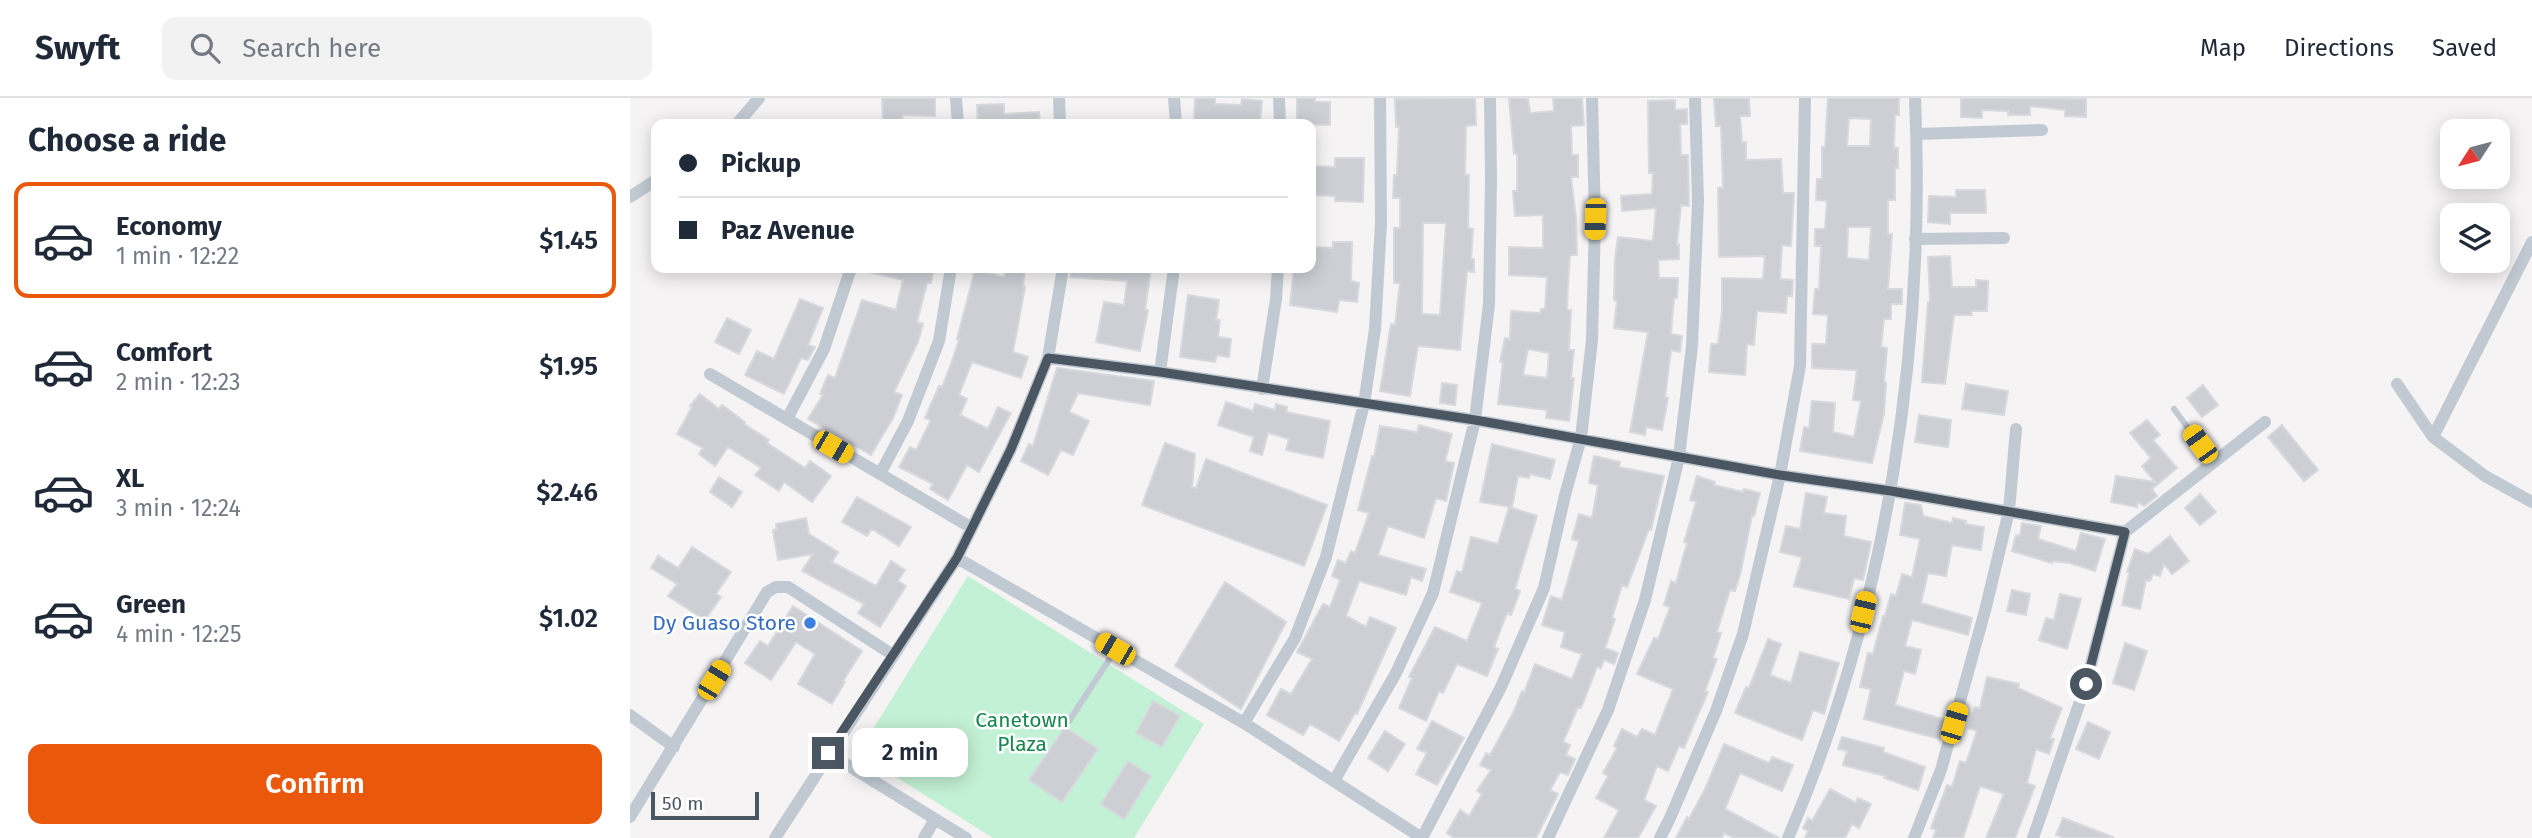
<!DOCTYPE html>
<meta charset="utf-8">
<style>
body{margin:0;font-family:"Fira Sans",sans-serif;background:#f2f2f3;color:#1f2937;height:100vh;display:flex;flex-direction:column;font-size:26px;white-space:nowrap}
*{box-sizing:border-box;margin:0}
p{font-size:23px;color:#747a83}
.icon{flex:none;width:38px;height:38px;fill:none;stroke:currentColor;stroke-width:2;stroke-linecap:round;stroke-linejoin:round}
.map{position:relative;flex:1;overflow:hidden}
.sheet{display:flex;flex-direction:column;background:#fff;width:630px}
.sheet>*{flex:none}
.guide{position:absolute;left:21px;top:21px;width:665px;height:154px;border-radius:14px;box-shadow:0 4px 18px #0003;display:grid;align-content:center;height:154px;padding:0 28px;background:#fff}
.needle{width:46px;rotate:234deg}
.fabs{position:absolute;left:1810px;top:21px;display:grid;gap:14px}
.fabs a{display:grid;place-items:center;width:70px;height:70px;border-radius:14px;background:#fff;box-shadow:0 4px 18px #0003;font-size:35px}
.scale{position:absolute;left:21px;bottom:18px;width:108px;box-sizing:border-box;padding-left:7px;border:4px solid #4a5661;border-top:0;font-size:19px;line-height:24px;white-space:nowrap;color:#4a5661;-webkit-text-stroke:5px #fff;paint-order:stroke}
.end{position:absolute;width:32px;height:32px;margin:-16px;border:9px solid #4a5661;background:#fff;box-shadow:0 0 0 4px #fff}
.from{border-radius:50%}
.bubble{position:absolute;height:49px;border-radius:14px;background:#fff;box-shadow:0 4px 18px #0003;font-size:23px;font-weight:600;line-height:49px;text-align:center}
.car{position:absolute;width:21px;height:42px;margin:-21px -10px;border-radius:9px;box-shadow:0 0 5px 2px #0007;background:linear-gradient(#f5c518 24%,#345 0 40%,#f5c518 0 76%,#345 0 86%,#f5c518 0)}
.guide b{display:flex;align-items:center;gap:24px;height:66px;font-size:26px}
.guide b+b{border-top:2px solid #e0e1e3}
.guide i{width:18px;height:18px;background:#1f2937}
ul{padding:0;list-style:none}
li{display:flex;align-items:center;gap:21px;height:116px;margin:0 14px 10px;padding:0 14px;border:4px solid transparent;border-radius:14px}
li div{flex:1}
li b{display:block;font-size:26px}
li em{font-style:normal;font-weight:600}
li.selected{border-color:#ea580c}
li>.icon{width:63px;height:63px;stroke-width:1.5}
h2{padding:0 28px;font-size:32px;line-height:84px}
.button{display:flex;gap:14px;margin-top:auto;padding:14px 28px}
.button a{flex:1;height:80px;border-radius:14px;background:#ea580c;color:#fff;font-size:28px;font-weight:600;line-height:80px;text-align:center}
header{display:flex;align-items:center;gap:42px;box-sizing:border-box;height:98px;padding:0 35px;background:#fff;border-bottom:2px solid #e0e1e3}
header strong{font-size:33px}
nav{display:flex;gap:38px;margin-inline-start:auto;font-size:24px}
.search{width:490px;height:63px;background:#f2f2f3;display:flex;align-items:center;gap:18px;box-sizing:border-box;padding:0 24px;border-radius:14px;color:#747a83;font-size:26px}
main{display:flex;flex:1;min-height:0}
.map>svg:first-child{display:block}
</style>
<header>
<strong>Swyft</strong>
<div class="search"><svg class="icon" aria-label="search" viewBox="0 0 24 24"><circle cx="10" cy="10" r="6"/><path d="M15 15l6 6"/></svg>Search here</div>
<nav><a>Map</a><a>Directions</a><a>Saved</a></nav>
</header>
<main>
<section class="sheet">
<h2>Choose a ride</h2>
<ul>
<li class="selected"><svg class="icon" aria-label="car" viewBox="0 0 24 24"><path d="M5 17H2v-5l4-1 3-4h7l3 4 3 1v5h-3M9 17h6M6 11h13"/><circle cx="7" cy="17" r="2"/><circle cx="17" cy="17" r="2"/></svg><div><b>Economy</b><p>1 min · 12:22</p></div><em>$1.45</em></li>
<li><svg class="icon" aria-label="car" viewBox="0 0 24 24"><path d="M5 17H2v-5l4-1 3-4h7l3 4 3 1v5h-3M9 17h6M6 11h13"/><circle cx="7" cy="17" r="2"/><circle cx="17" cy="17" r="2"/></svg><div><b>Comfort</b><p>2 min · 12:23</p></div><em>$1.95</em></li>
<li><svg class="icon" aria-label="car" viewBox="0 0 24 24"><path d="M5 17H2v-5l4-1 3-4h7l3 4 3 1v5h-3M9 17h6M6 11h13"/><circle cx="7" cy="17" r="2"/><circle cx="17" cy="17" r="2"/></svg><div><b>XL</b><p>3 min · 12:24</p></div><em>$2.46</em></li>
<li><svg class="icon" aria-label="car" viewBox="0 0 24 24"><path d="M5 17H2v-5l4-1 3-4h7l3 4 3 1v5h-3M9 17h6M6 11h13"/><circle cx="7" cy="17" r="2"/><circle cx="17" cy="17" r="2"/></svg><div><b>Green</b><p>4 min · 12:25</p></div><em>$1.02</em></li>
</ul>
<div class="button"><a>Confirm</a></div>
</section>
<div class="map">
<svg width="1902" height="740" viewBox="0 0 1902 740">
<rect width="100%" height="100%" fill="#f5f3f3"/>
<path fill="#c3f1d5" d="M338 478 574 626 504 740H363L228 655Z"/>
<path fill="#cdcfd5" stroke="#d7d9de" stroke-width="2" fill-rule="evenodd" d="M252 0H305V18L273 17 272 26H253Z
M565 0H585V6L611 7 612 1 632 3 630 26H564Z
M667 0H685V4H700V27L667 26Z
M845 0 846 27 836 28 835 77H839L838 130 843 131 841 161H844V174L837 173 830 252 788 248 780 298 750 293 761 226 765 227 770 185H764V130H770V100H763L764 77H767L769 29H766L765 1ZM793 125H816L810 217 792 216Z
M879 0H898L900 15 924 13 923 0H952L954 27 941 28 942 57H948V79H941L946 120 947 157H940L938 186 937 212H941L939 252H944L941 280H944L939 323 916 320 917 312 868 306 873 264H870L875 240 880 241 881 213 910 215 911 211H915L917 179 879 177V149L913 150V117L885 118 883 93H887V56H884ZM898 251 919 255 917 280 893 277Z
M1084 0H1119L1120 18H1110L1112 44H1116V62L1151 61 1153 95H1164L1161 148 1152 147 1150 181 1163 182 1162 198H1157L1156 215 1127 213 1124 247 1117 246 1115 277 1079 274 1081 246H1088L1092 213V180L1133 181 1135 158 1089 159 1088 90H1093L1091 28H1086Z
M1198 0H1269V17H1265L1264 50H1268V70H1265V102H1258V136H1262L1258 191H1272V206H1261V221H1254L1251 249 1257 250 1254 284 1256 285 1254 316 1242 365 1170 353 1174 329 1179 330 1182 303 1205 305 1203 334 1224 339 1231 303 1223 302 1227 272 1182 270V246H1196L1198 217 1183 216 1185 191H1189L1191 148H1185V131H1195L1197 103 1186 102 1187 81H1192V49H1195ZM1219 20 1241 21 1240 48H1217ZM1218 129H1241L1239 162 1217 160Z
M1331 0 1456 1V19L1435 18V12L1400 8V17H1378V13L1352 12V20L1331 19Z
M1045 2V12L1057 11V26H1050L1051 57H1058L1059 108 1051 107 1047 147H1049V161L1028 162 1029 180H1048L1047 200H1044L1041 236 1052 238 1050 254 1041 252 1035 299 1038 300 1032 332 1016 329 1015 337 1000 334 1018 234 984 230 987 203 984 202 985 160 988 139 1023 143 1026 110 992 113 991 98 1022 96 1023 75H1019L1018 3Z
M374 6V16L409 14 410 26H348L347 7Z
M705 60H734L733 104 705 103V98L681 97V68L705 69Z
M1326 92H1355L1356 115H1320V126L1298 124 1299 98 1326 99Z
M703 144H722L721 183 729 185 727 204 709 202 707 214 660 207 664 170H681V149L703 150Z
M1320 158 1322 189H1346V182L1358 183 1357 213H1341L1342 217H1324L1315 286 1292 284 1298 204H1300L1298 159Z
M240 170H304L301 185H297L287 224 293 226 288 244 264 294 272 297 263 320 241 357 178 321 193 297 190 296 198 277 205 280 232 202 266 212 273 182 239 174Z
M376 170H395L393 188 395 189 383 254 398 259 391 280 342 264 329 297 337 301 330 317 358 331 368 309 381 315 349 374 337 367 318 402 300 391 303 386 269 369 280 349 286 352 301 322 295 320 309 288 312 289 321 266 329 242 327 241 345 172 374 179Z
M442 170H521L515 212H518L510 253 466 244 474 204 494 207 497 183 440 179Z
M558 197 589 202 586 222H590L588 239 601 241 599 259 587 257 585 264 550 259Z
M170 201 193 210 178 247 185 249 178 262 171 260 154 296 115 277 127 253 144 261Z
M97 220 121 232 109 256 85 244Z
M427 270 524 283 520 307 448 295 439 314 459 323 443 357 431 352 418 377 391 363 399 346 403 348Z
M812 285 827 287 825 307 810 305Z
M1336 286 1378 293 1374 317 1332 311Z
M1573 287 1588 307 1572 319 1557 300Z
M70 296 89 311 92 307 115 324 114 326 139 342 137 345 175 370 180 363 201 378 182 404 154 384 149 393 125 377 131 370 98 349 85 368 69 356 73 350 47 336 62 309 60 308Z
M596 304 623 313 625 306 645 312 646 306 657 309 656 314 700 323 693 360 656 352 659 341 638 335 632 357 620 353 624 339 588 327Z
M1289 317 1321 322 1318 349 1285 344Z
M1517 322 1530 337 1523 342 1547 370 1522 391 1527 398 1514 408 1508 404 1507 409 1481 404 1486 378 1525 384 1512 368 1521 360 1500 335Z
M789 327 822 336 815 363 824 365 816 403 806 400 794 440 758 428 748 457 796 471 792 483 781 479 776 497 729 483 716 518 736 529 740 519 766 530 727 616 725 615 709 643 680 626 673 637 637 617 651 591 661 596 682 561 667 554 693 506 700 509 710 482 702 478 708 462 716 465 721 453 725 455 739 415 728 412 742 358 744 359 750 328 787 334Z
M1652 327 1688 372 1674 383 1638 339Z
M535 345 565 356 562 389 566 390 576 361 697 407 674 468 512 407Z
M862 346 925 362 920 381 900 376 899 380 888 378 882 409 850 404Z
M964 358 990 364 989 369 1034 378 1021 432 1019 431 997 489 992 487 982 520 985 521 975 550 988 555 986 561 984 566 974 562 971 570 967 569 951 610 948 609 933 644 940 647 936 657 945 661 938 677 930 674 920 692 928 696 906 740H824L817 735 830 712 839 718 852 696 847 693 861 672 850 667 856 655 860 657 884 613 892 593 894 595 905 566 942 581 952 556 931 549 935 534 912 527 921 498 932 502 949 443 942 441 949 416 962 420 968 387 959 385Z
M1067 378 1085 384 1084 387 1113 394 1114 391 1130 395 1124 418 1122 417 1111 473 1105 493 1100 492 1087 534 1091 535 1083 560 1087 561 1075 593 1078 594 1067 619 1054 650 1049 648 1038 673 1027 668 1014 702 1026 708 1008 740H974L989 712 966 700 978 678 973 675 987 650 984 648 992 631 1007 639 1012 631 1025 637 1043 591 1007 576 1024 540 1028 541 1040 509 1034 507 1041 483 1046 485 1057 445 1054 444 1066 404 1060 402Z
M89 379 112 394 102 409 80 394Z
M1176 395 1197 399 1194 415 1216 418 1214 438 1241 444 1233 482 1224 480 1219 501 1164 488 1172 459 1150 454 1156 428 1170 431Z
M1570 396 1586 414 1570 427 1555 410Z
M227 399 281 429 269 448 242 431 237 438 212 424Z
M1275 405 1291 407 1293 418 1322 425 1323 420 1336 423 1335 426 1354 429 1351 452 1322 447 1316 478 1298 475 1291 505 1342 520 1338 537 1282 522 1275 548 1291 552 1285 576 1274 573 1265 607 1316 622 1310 641 1234 621 1241 591 1230 589 1238 555 1243 556 1253 518H1255L1261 496 1266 498 1272 476 1282 479 1290 441 1270 437Z
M879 409 907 418 885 491 890 493 881 517 877 515 864 549 868 551 857 578 827 566 813 595 809 593 796 623 769 610 782 580 779 579 805 529 837 543 852 505 820 494 827 473 832 475 841 439 868 446Z
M176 420 179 436 208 454 202 464 246 488 261 463 275 472 268 483 276 488 250 529 228 515 234 506 172 473 183 456 148 462 143 432 147 431 146 426Z
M1392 425 1411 428 1408 441 1446 453 1451 435 1475 441 1465 473 1440 465 1423 463 1422 465 1382 453 1386 437 1390 438Z
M1540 438 1559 463 1542 476 1534 466 1530 478 1523 476 1520 483 1516 482 1510 511 1492 507 1499 475 1497 474 1505 451 1518 456Z
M62 449 101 474 86 496 91 499 75 522 38 498 47 486 21 470 28 458 48 470Z
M595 484 656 524 611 611 545 568Z
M1382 492 1400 496 1396 517 1377 513Z
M1430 496 1451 501 1437 551 1409 542 1416 520 1424 522Z
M163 508 232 553 213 583 215 584 202 606 168 586 185 556 166 544 141 582 115 565 130 543 138 548Z
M1138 541 1151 546 1140 577 1161 585 1170 554 1209 565 1194 616 1183 612 1172 642 1105 615 1116 589 1119 590Z
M1495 545 1517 553 1504 592 1483 585Z
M1357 579 1389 586 1388 590 1432 610 1420 640 1424 641 1419 656 1406 651 1397 685 1405 688 1385 740H1356L1374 696 1350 688 1333 740H1303L1306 732 1301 730 1317 687 1322 689 1330 663 1336 665 1347 633 1338 630 1345 609 1350 610Z
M523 603 550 618 532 649 506 635Z
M802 623 834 640 807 687 786 676 797 655 787 651Z
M1458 624 1480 634 1469 661 1446 651Z
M435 629 468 651 432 704 399 682Z
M755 633 775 646 758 673 738 660Z
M1212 639 1254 650 1253 654 1295 669 1288 692 1254 680 1255 678 1213 667 1217 653 1208 651Z
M1094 646 1139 665 1142 659 1163 667 1152 693 1110 675 1095 711 1149 740H1104L1094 735 1092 740H1046L1057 719 1059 721 1075 691Z
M498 663 521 678 494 721 471 706Z
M1200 691 1226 705 1228 700 1241 706 1229 730 1222 726 1215 740H1175L1178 733 1173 730 1178 720 1182 723Z
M1433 720 1483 739V740H1435L1426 737Z"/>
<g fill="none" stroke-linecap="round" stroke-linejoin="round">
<path stroke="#c1cad2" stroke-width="6" d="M1544 311 1583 364
M439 623 486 551"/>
<path stroke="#c1cad2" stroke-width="12" d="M326 0 328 26
M429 0 430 26
M544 0 546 26
M649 0 650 26
M107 26 129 0
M1287 36 1412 32
M0 99 26 82
M1285 141 1374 140
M418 260 530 274 845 322 1150 377 1261 393 1495 434 1635 324
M530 274 544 170
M80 276 342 430
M1767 286 1803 339 1855 378 1902 404
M632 291 646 201 648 170
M157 321 194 251 221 170
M1803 339 1902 144
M250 376 278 323 309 243 321 170
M327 460 614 625 792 740
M0 617 44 649
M614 625 665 540 696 459 734 306 745 231 751 125 750 0
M198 655 336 740
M704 683 766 575 803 495 845 322 859 206 861 80 860 0
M0 719 137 494 146 489H158L263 557
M145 740 327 460 381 351 418 260 433 170
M294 740 305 721
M792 740 871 589 914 490 935 397 951 340 962 242 965 121 962 0
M918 740 978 612 1015 502 1049 359 1062 248 1068 104 1065 0
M1030 740 1040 720 1086 613 1113 536 1150 377 1170 268 1175 0
M1158 740C1257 510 1296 250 1285 0
M1284 740 1311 672 1356 509 1379 413 1386 331
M1403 740 1456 586 1495 434"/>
</g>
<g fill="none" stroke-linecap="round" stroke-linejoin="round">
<path stroke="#4a5661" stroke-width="9" d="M198 655 327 460 381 351 418 260 530 274 845 322 1150 377 1261 393 1495 434 1456 586"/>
</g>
<circle fill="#3f7fe0" stroke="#fff" stroke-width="2.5" cx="180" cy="525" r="7"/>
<g text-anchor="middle" stroke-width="5" stroke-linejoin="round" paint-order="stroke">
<g font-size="21" fill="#366cbe" stroke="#fff" text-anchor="end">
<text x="166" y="532">Dy Guaso Store</text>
</g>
<g font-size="21" fill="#17864f" stroke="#fff">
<text x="392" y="629">Canetown<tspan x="392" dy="24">Plaza</tspan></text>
</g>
</g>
</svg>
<div class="fabs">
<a><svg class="needle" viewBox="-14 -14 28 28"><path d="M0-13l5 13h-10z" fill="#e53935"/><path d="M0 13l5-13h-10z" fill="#747a83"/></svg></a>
<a><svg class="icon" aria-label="layers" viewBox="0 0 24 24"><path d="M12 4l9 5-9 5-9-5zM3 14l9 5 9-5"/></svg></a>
</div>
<div class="scale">50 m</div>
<i class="end from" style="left:1456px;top:586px"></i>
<i class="end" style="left:198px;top:655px"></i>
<div class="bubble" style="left:222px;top:630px;width:116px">2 min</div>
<i class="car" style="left:965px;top:121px;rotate:182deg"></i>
<i class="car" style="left:1570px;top:346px;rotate:324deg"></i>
<i class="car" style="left:203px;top:349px;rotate:120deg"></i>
<i class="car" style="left:1233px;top:514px;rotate:13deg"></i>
<i class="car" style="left:485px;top:551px;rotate:300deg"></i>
<i class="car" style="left:84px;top:582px;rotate:31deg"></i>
<i class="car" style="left:1324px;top:625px;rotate:16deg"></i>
<div class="guide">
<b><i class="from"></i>Pickup</b>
<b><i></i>Paz Avenue</b>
</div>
</div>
</main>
